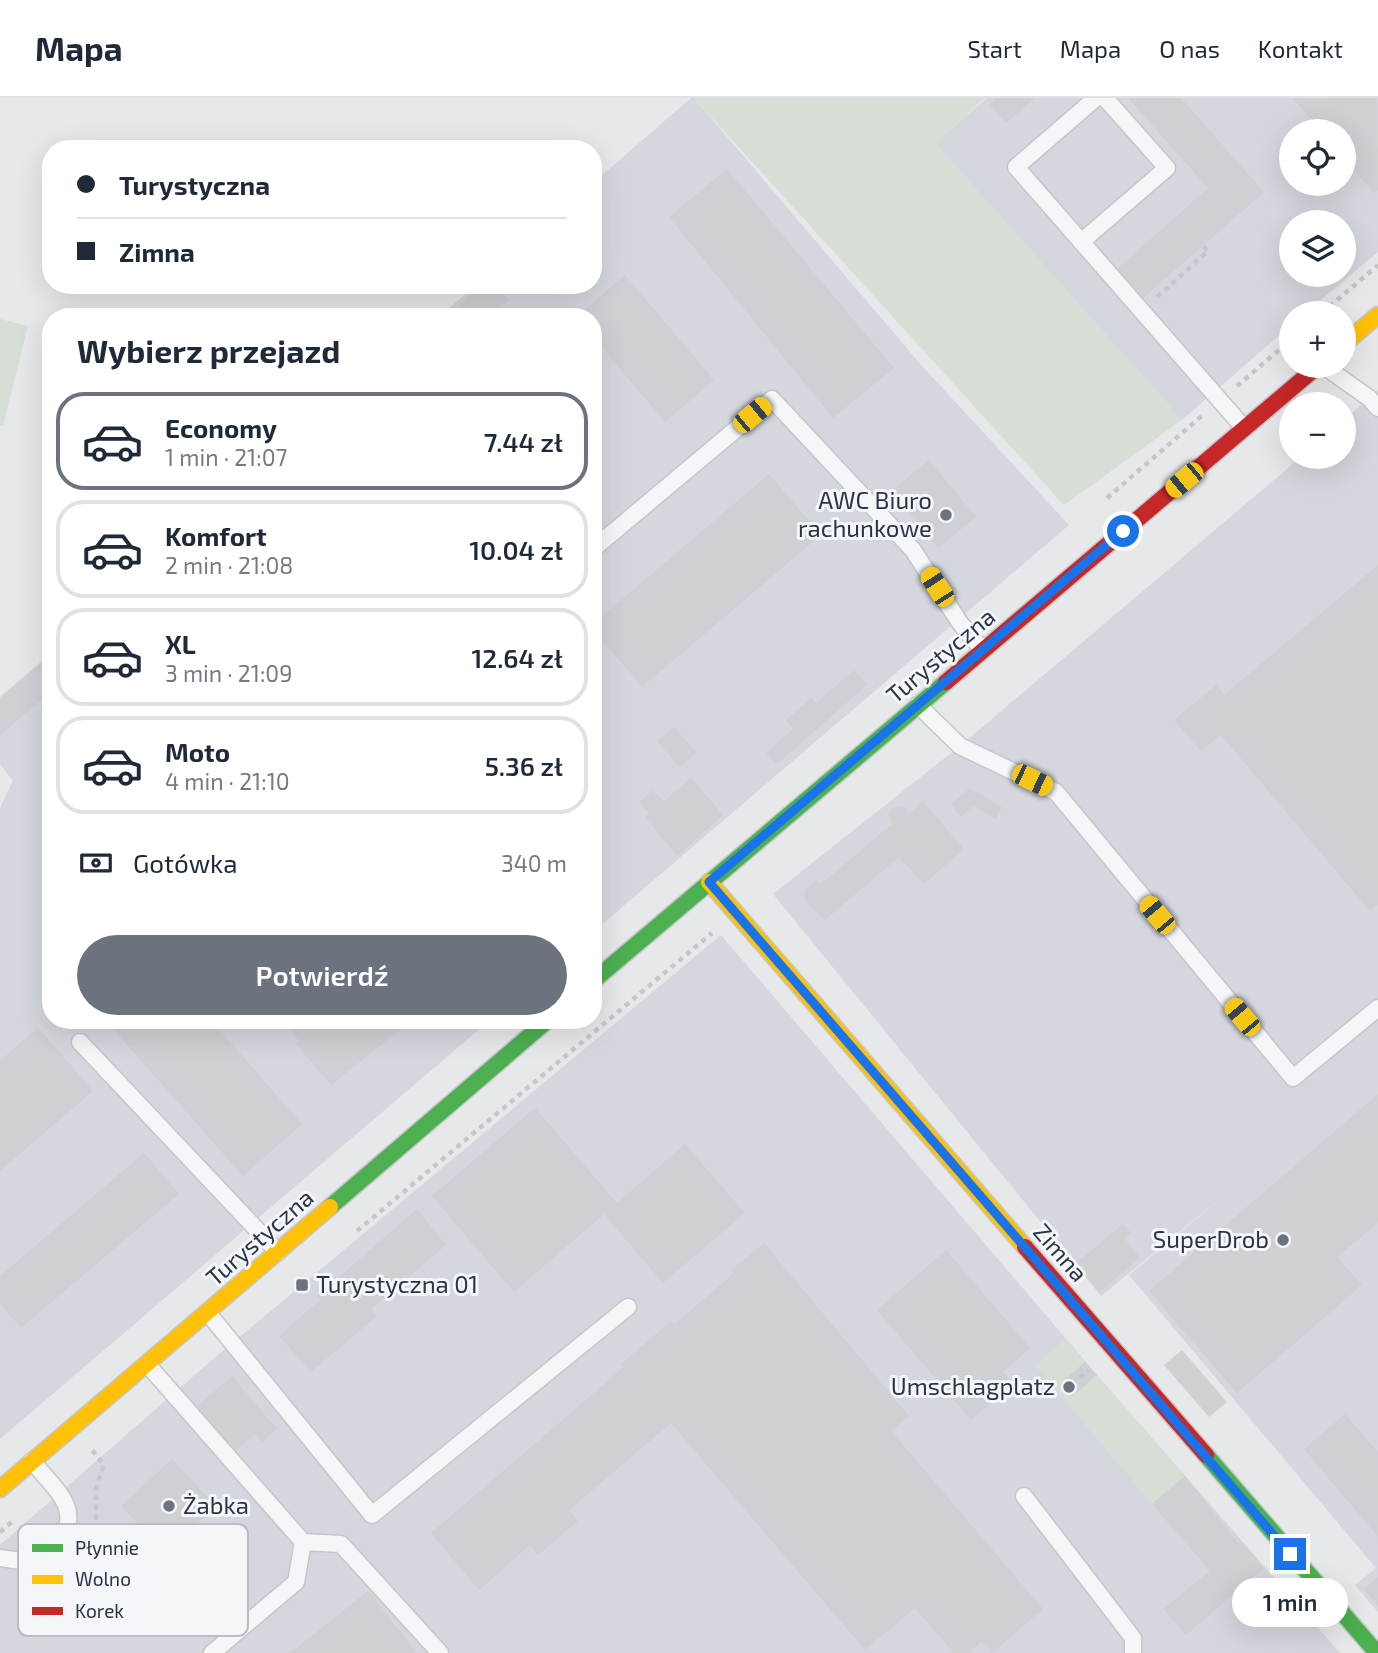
<!DOCTYPE html>
<html lang="pl">
<meta charset="utf-8">
<style>
body{margin:0;font-family:"Exo 2",sans-serif;background:#f6f6f7;color:#1f2937;height:100vh;display:flex;flex-direction:column;font-size:26px;white-space:nowrap}
*{box-sizing:border-box;margin:0}
p{font-size:23px;color:#747a83}
.icon{flex:none;width:38px;height:38px;fill:none;stroke:currentColor;stroke-width:2;stroke-linecap:round;stroke-linejoin:round}
.map{position:relative;flex:1;overflow:hidden}
.sheet{position:absolute;left:42px;top:210px;width:560px;height:721px;display:flex;flex-direction:column;background:#fff;border-radius:28px;box-shadow:0 7px 28px #0002}
.sheet>*{flex:none}
.hud{position:absolute;left:42px;top:42px;width:560px;height:154px;border-radius:28px;box-shadow:0 7px 28px #0002;display:grid;align-content:center;height:154px;padding:0 35px;background:#fff}
.tools{position:absolute;left:1279px;top:21px;display:grid;gap:14px}
.tools a{display:grid;place-items:center;width:77px;height:77px;border-radius:50%;background:#fff;box-shadow:0 7px 28px #0002;font-size:35px}
.end{position:absolute;width:32px;height:32px;margin:-16px;border:9px solid #1a73e8;background:#fff;box-shadow:0 0 0 4px #fff}
.from{border-radius:50%}
.bubble{position:absolute;height:49px;border-radius:24px;background:#fff;box-shadow:0 7px 28px #0002;font-size:23px;font-weight:600;line-height:49px;text-align:center}
.car{position:absolute;width:21px;height:42px;margin:-21px -10px;border-radius:9px;box-shadow:0 0 5px 2px #0007;background:linear-gradient(#f5c518 24%,#345 0 40%,#f5c518 0 76%,#345 0 86%,#f5c518 0)}
.hud b{display:flex;align-items:center;gap:24px;height:66px;font-size:26px}
.hud b+b{border-top:2px solid #e0e1e3}
.hud i{width:18px;height:18px;background:#1f2937}
ul{padding:0;list-style:none}
li{display:flex;align-items:center;gap:21px;height:98px;margin:0 14px 10px;padding:0 21px;border:4px solid #e0e1e3;border-radius:28px}
li div{flex:1}
li b{display:block;font-size:26px}
li em{font-style:normal;font-weight:600}
li.selected{border-color:#6c737f}
li>.icon{width:63px;height:63px;stroke-width:1.5}
h2{padding:0 35px;font-size:32px;line-height:84px}
.pay{display:flex;align-items:center;gap:18px;height:77px;padding:0 35px;font-size:26px}
.pay p{margin-inline-start:auto}
.action{display:flex;gap:14px;margin-top:auto;padding:14px 35px}
.action a{flex:1;height:80px;border-radius:42px;background:#6c737f;color:#fff;font-size:28px;font-weight:600;line-height:80px;text-align:center}
header{display:flex;align-items:center;gap:42px;box-sizing:border-box;height:98px;padding:0 35px;background:#fff;border-bottom:2px solid #e0e1e3}
header strong{font-size:33px}
nav{display:flex;gap:38px;margin-inline-start:auto;font-size:24px}
.map>svg:first-child{display:block}
</style>
<header>
<strong>Mapa</strong>
<nav><a>Start</a><a>Mapa</a><a>O nas</a><a>Kontakt</a></nav>
</header>
<div class="map">
<svg width="1378" height="1555" viewBox="0 0 1378 1555">
<rect width="100%" height="100%" fill="#e6e8ea"/>
<path fill="#d4d7dd" fill-rule="evenodd" d="M691 0H694L922 268 1069 427 593 834V219H439L475 187H593V85Z
M987 0H1378V154L1305 215H1292L1291 227 1182 322 935 45ZM1292 33H1344V86H1292ZM1292 124H1344V177H1292Z
M1378 292V1514L1355 1487 1376 1470 1129 1177 1238 1086 1101 1198 773 796 960 648 1301 359H1344V322Z
M51 555V922H490L0 1341V710L13 683 0 666V599Z
M721 837 1097 1277 1340 1555H0V1447L212 1262Z"/>
<path fill="#d6ded6" d="M694 0H985L936 45 1182 322 1064 407Z
M0 221 28 228 3 328 0 327Z
M1065 1241 1085 1264 1060 1286 1071 1299 1097 1277 1185 1378 1152 1406 1035 1268Z"/>
<path fill="#ced0d3" d="M996 0H1035L1006 25 989 6Z
M1128 0H1181L1264 94 1142 201 1116 172 1208 90Z
M1293 0H1377L1378 92 1374 95 1344 60V33H1321Z
M727 71 894 270 833 320 669 119Z
M625 177 714 282 665 324 593 239V219H576Z
M482 187H497L509 202 489 219H444Z
M929 362 976 419 938 450 891 393Z
M769 376 821 437 642 589 593 532V526Z
M1378 467V806L1370 813 1221 637 1201 653 1174 622 1216 587 1224 597Z
M51 557V594L0 637V600Z
M854 572 867 587 777 666 766 655 793 631 786 622 811 600 816 605Z
M674 629 697 655 679 669 657 643Z
M691 680 723 717 677 758 645 719 649 715 639 704 653 692 664 703Z
M970 690 1002 709 996 721 973 708 961 719 951 706Z
M923 703 964 751 924 786 899 759 825 822 804 802V793L816 782 820 787 892 726 889 717 891 711 902 708 910 715Z
M105 922H211L302 1026 243 1078Z
M412 922 331 987 295 945 299 943 283 923Z
M38 929 93 993 0 1073V963Z
M1378 996V1125L1337 1159 1362 1187 1237 1295 1149 1193Z
M535 1010 617 1105 685 1046 745 1115 663 1185 604 1116 514 1194 432 1098Z
M144 1055 179 1096 21 1230 0 1206V1178Z
M417 1111 446 1147 371 1211 377 1218 311 1274 279 1238 320 1202 317 1198Z
M1123 1126 1131 1135 1124 1140 1140 1160 1099 1194 1076 1165Z
M764 1145 909 1318 891 1333 1043 1511 992 1555 981 1544 969 1555H954L915 1510 865 1552 671 1325 569 1412 578 1423 538 1457 530 1447 479 1492 431 1435 610 1281 623 1269 621 1266 671 1223 674 1227 734 1175 731 1172Z
M946 1152 1030 1250 1003 1274 1014 1286 971 1322 877 1212Z
M1182 1252 1227 1304 1209 1319 1164 1267Z
M1085 1264 1097 1277 1071 1299 1060 1286Z
M232 1278 277 1331 262 1344 255 1336 228 1359 190 1314Z
M1345 1316 1378 1354V1439L1304 1351Z
M172 1361 216 1408 165 1454 121 1408Z
M1185 1378 1239 1446 1241 1443 1264 1470 1186 1537 1163 1511 1210 1473 1152 1406Z
M1378 1479V1508L1364 1491Z
M368 1493 417 1555H290Z"/>
<g fill="none" stroke-linecap="round" stroke-linejoin="round">
<defs>
<path id="lane" d="M1096 0 1016 69 1244 330
M1081 144 1167 70 1105 0
M1324 268 1369 300 1378 310
M593 451 772 301 913 452 960 525 983 552
M918 607 960 648 1056 694 1293 980 1378 910
M80 944 278 1154
M208 1215 372 1417 628 1209
M147 1266 303 1444 341 1446 440 1555
M1024 1398 1133 1540V1555
M0 1460 21 1463 56 1454C84 1411 60 1397 32 1363
M212 1555 296 1484 303 1444"/>
<path id="fast" d="M593 883 946 584
M330 1109 548 922
M1206 1357 1377 1555"/>
<path id="slow" d="M1344 246 1378 217
M709 784 1025 1149
M0 1391 330 1109"/>
<path id="jam" d="M946 584 1318 268
M1025 1149 1206 1357"/>
</defs>
<use href="#lane" stroke="#c4c6c8" stroke-width="19"/>
<use href="#fast" stroke="#c4c6c8" stroke-width="19"/>
<use href="#slow" stroke="#c4c6c8" stroke-width="19"/>
<use href="#jam" stroke="#c4c6c8" stroke-width="19"/>
<path stroke="#c5c6ca" stroke-width="4.5" stroke-dasharray="5 5" stroke-linecap="butt" d="M1157 199 1208 153 1203 148
M1322 215 1378 167
M1237 288 1292 241
M1107 400 1204 316
M357 1133 712 835
M1072 1286 1089 1272
M0 1434 13 1423
M88 1439 96 1430V1390L104 1367 92 1352"/>
<use href="#lane" stroke="#f5f6f7" stroke-width="16"/>
<use href="#fast" stroke="#4caf50" stroke-width="16"/>
<use href="#slow" stroke="#ffc107" stroke-width="16"/>
<use href="#jam" stroke="#c62828" stroke-width="16"/>
</g>
<g fill="none" stroke-linecap="round" stroke-linejoin="round">
<path stroke="#1a73e8" stroke-width="9" d="M1123 433 709 784 1290 1456"/>
</g>
<g fill="#6c737f" stroke="#f4f6f9" stroke-width="2.5">
<circle cx="946" cy="417" r="7"/>
<circle cx="1283" cy="1142" r="7"/>
<rect x="295" y="1180" width="14" height="14" rx="3.5"/>
<circle cx="1069" cy="1289" r="7"/>
<circle cx="169" cy="1408" r="7"/>
</g>
<g text-anchor="middle" stroke-width="6" stroke-linejoin="round" paint-order="stroke">
<g font-size="24" fill="#2b3445" stroke="#f4f6f9" text-anchor="end">
<text x="932" y="411">AWC Biuro<tspan x="932" dy="28">rachunkowe</tspan></text>
<text x="1269" y="1150">SuperDrob</text>
<text x="316" y="1195" text-anchor="start">Turystyczna 01</text>
<text x="1055" y="1297">Umschlagplatz</text>
<text x="183" y="1416" text-anchor="start">Żabka</text>
</g>
<g font-size="24" fill="#2b3445" stroke="#f4f6f9">
<text transform="translate(941 558) rotate(-40)" y="8">Turystyczna</text>
<text transform="translate(260 1140) rotate(-41)" y="8">Turystyczna</text>
<text transform="translate(1060 1155) rotate(49)" y="8">Zimna</text>
</g>
</g>
<rect x="18" y="1426" width="230" height="112" rx="10" fill="#f4f6f9" stroke="#b8bcc3" stroke-width="2"/>
<rect x="32" y="1446" width="31" height="8" fill="#4caf50"/>
<rect x="32" y="1477" width="31" height="9" fill="#ffc107"/>
<rect x="32" y="1509" width="31" height="8" fill="#c62828"/>
<g font-size="19" fill="#2b3445">
<text x="75" y="1457">Płynnie</text>
<text x="75" y="1488">Wolno</text>
<text x="75" y="1520">Korek</text>
</g>
</svg>
<div class="tools">
<a><svg class="icon" aria-label="locate" viewBox="0 0 24 24"><circle cx="12" cy="12" r="6"/><path d="M12 2v4M12 18v4M2 12h4M18 12h4"/></svg></a>
<a><svg class="icon" aria-label="layers" viewBox="0 0 24 24"><path d="M12 4l9 5-9 5-9-5zM3 14l9 5 9-5"/></svg></a>
<a>+</a>
<a>−</a>
</div>
<i class="end from" style="left:1123px;top:433px"></i>
<i class="end" style="left:1290px;top:1456px"></i>
<div class="bubble" style="left:1232px;top:1480px;width:116px">1 min</div>
<i class="car" style="left:752px;top:317px;rotate:50deg"></i>
<i class="car" style="left:1184px;top:382px;rotate:230deg"></i>
<i class="car" style="left:937px;top:489px;rotate:327deg"></i>
<i class="car" style="left:1032px;top:682px;rotate:116deg"></i>
<i class="car" style="left:1157px;top:817px;rotate:320deg"></i>
<i class="car" style="left:1242px;top:919px;rotate:320deg"></i>
<div class="hud">
<b><i class="from"></i>Turystyczna</b>
<b><i></i>Zimna</b>
</div>
<section class="sheet">
<h2>Wybierz przejazd</h2>
<ul>
<li class="selected"><svg class="icon" aria-label="car" viewBox="0 0 24 24"><path d="M5 17H2v-5l4-1 3-4h7l3 4 3 1v5h-3M9 17h6M6 11h13"/><circle cx="7" cy="17" r="2"/><circle cx="17" cy="17" r="2"/></svg><div><b>Economy</b><p>1 min · 21:07</p></div><em>7.44 zł</em></li>
<li><svg class="icon" aria-label="car" viewBox="0 0 24 24"><path d="M5 17H2v-5l4-1 3-4h7l3 4 3 1v5h-3M9 17h6M6 11h13"/><circle cx="7" cy="17" r="2"/><circle cx="17" cy="17" r="2"/></svg><div><b>Komfort</b><p>2 min · 21:08</p></div><em>10.04 zł</em></li>
<li><svg class="icon" aria-label="car" viewBox="0 0 24 24"><path d="M5 17H2v-5l4-1 3-4h7l3 4 3 1v5h-3M9 17h6M6 11h13"/><circle cx="7" cy="17" r="2"/><circle cx="17" cy="17" r="2"/></svg><div><b>XL</b><p>3 min · 21:09</p></div><em>12.64 zł</em></li>
<li><svg class="icon" aria-label="car" viewBox="0 0 24 24"><path d="M5 17H2v-5l4-1 3-4h7l3 4 3 1v5h-3M9 17h6M6 11h13"/><circle cx="7" cy="17" r="2"/><circle cx="17" cy="17" r="2"/></svg><div><b>Moto</b><p>4 min · 21:10</p></div><em>5.36 zł</em></li>
</ul>
<div class="pay"><svg class="icon" aria-label="cash" viewBox="0 0 24 24"><path d="M3 7h18v10H3z"/><circle cx="12" cy="12" r="2"/></svg>Gotówka<p>340 m</p></div>
<div class="action"><a>Potwierdź</a></div>
</section>
</div>
